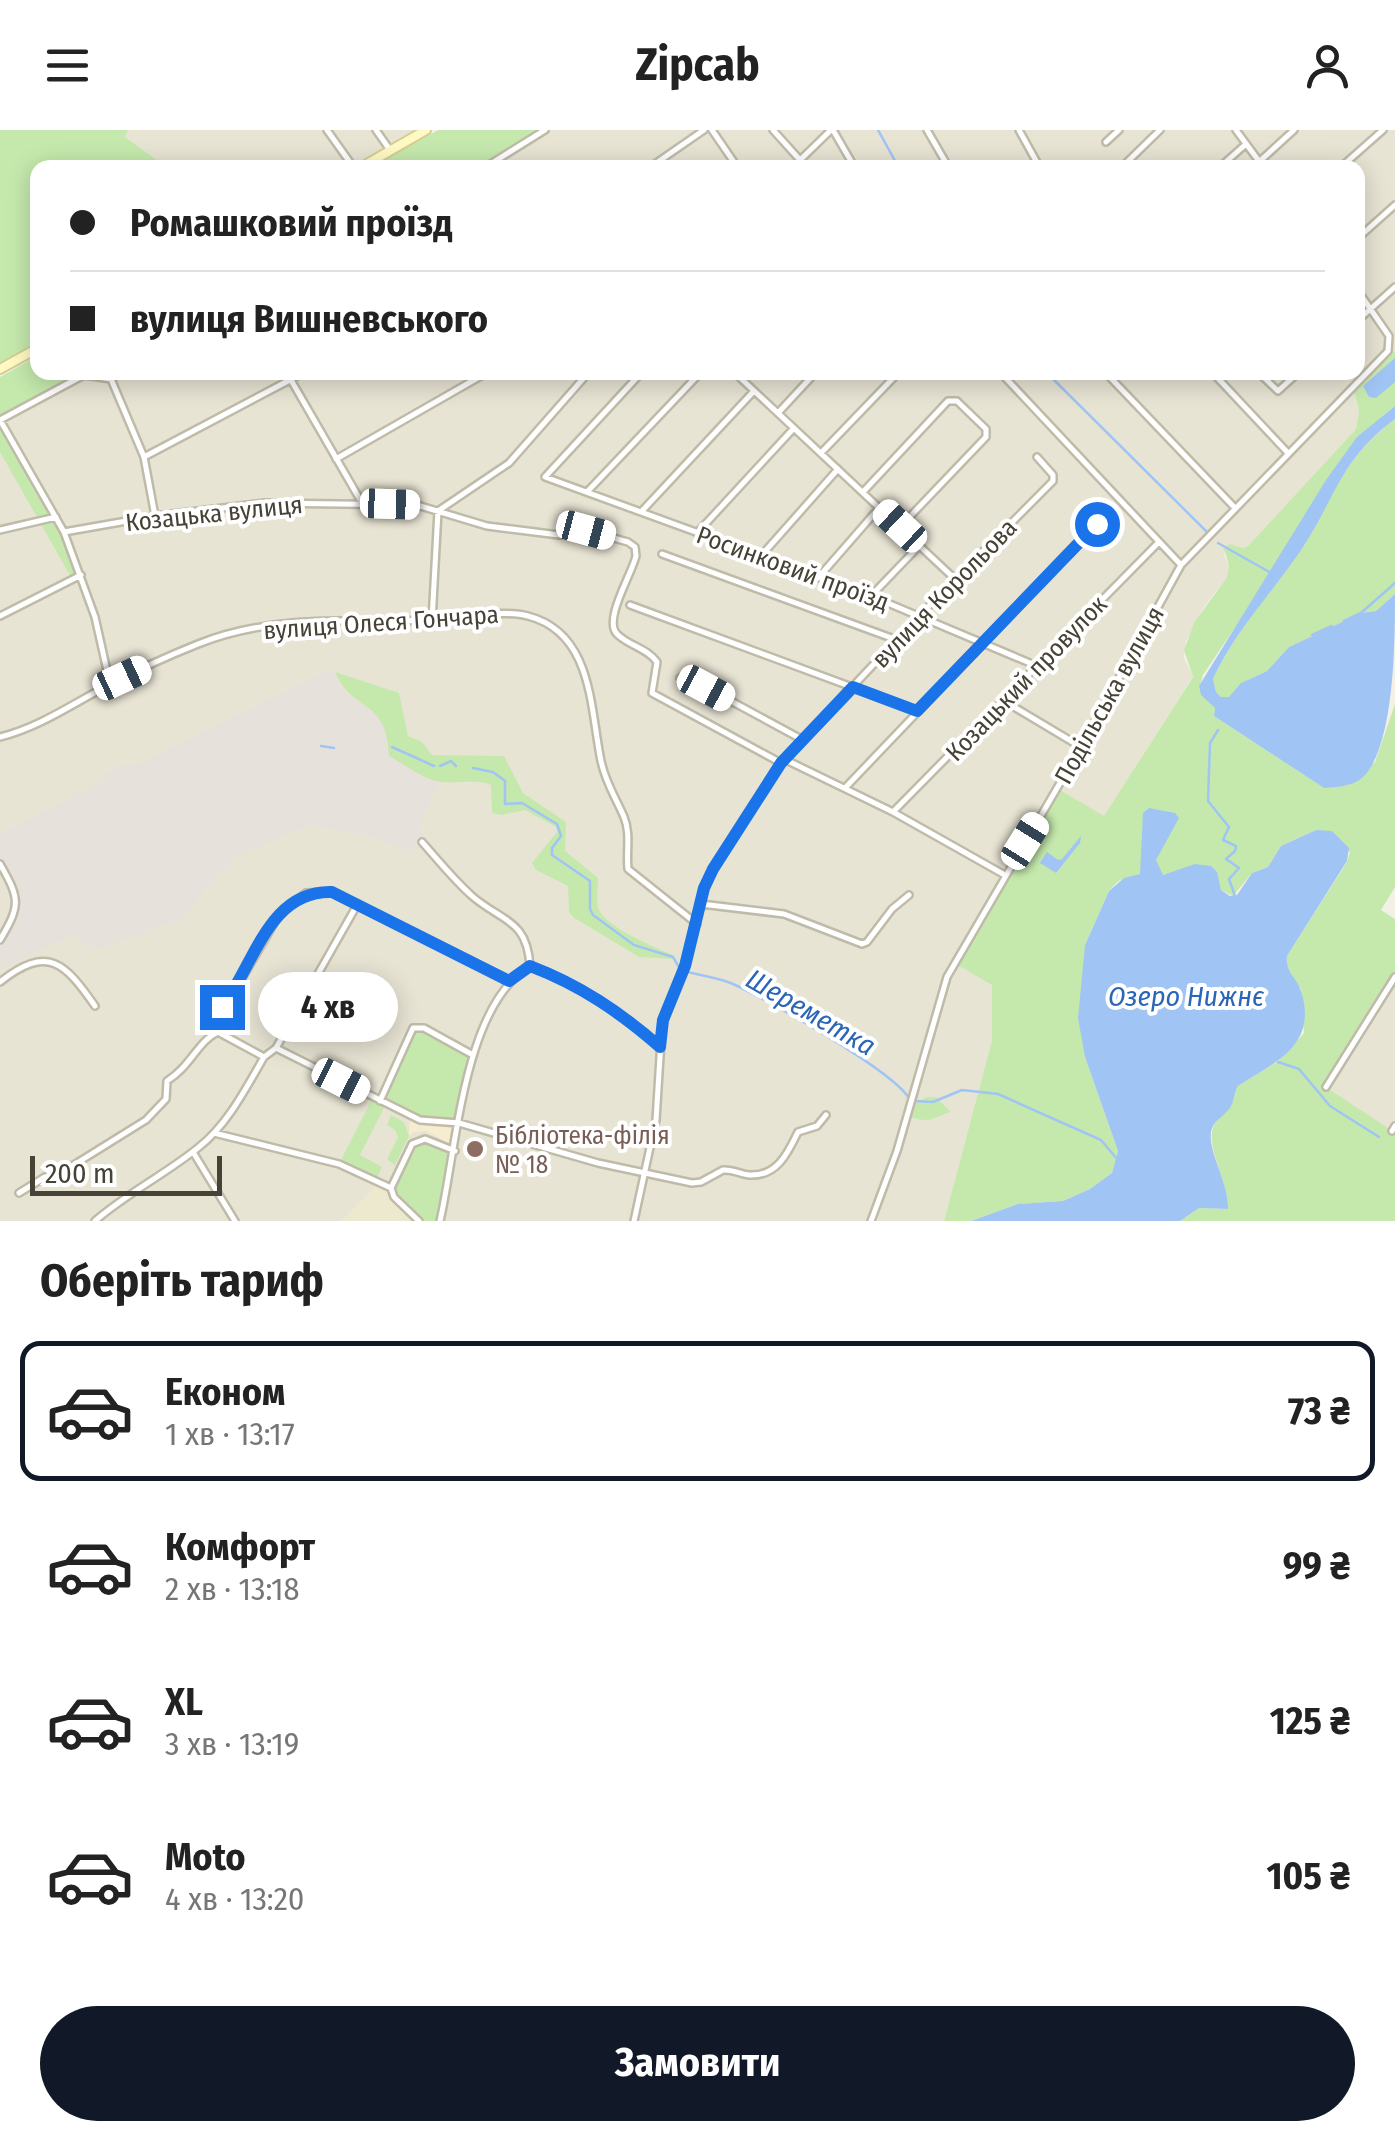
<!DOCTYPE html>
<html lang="uk">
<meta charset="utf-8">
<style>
body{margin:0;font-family:"Fira Sans Condensed",sans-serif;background:#f6f6f6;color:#222;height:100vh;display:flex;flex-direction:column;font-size:38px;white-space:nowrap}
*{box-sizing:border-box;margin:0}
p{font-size:32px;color:#767676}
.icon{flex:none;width:55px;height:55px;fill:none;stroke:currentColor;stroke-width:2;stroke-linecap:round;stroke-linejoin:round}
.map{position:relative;height:1091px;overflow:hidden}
.drawer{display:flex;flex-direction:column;background:#fff;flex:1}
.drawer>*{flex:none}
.banner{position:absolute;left:30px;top:30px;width:1335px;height:220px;border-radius:20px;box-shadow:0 5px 25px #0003;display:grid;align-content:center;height:220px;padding:0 40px;background:#fff}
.scale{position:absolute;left:30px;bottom:25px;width:192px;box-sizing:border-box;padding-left:10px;border:5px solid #464235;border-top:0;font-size:28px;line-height:35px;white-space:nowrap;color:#464235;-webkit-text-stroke:8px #fff;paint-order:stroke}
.end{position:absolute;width:45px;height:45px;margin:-22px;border:12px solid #1a73e8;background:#fff;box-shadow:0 0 0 5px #fff}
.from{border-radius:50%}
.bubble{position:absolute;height:70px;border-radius:35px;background:#fff;box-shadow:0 5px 25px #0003;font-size:32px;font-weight:700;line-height:70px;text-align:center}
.car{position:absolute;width:30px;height:60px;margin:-30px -15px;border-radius:12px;box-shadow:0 0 8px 2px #0007;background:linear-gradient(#fff 24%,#345 0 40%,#fff 0 76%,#345 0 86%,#fff 0)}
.banner b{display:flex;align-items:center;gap:35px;height:95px;font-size:38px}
.banner b+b{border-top:2px solid #e0e0e0}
.banner i{width:25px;height:25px;background:#222}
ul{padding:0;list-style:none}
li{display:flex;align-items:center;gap:30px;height:140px;margin:0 20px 15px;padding:0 20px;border:5px solid transparent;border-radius:20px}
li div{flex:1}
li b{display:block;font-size:38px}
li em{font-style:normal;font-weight:700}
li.on{border-color:#111827}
li>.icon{width:90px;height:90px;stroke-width:1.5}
h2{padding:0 40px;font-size:45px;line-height:120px}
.primary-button{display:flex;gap:20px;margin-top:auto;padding:20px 40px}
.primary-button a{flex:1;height:115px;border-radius:60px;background:#111827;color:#fff;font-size:40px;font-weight:700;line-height:115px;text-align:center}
header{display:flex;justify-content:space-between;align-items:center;height:130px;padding:0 40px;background:#fff;font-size:45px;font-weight:700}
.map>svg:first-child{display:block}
</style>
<header><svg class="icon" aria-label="menu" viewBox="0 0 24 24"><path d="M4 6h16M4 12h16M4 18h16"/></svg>Zipcab<svg class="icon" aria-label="person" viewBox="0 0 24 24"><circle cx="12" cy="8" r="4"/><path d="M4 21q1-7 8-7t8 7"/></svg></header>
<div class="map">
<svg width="1395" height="1091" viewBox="0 0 1395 1091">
<rect width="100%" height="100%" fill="#f3f1e6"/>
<path fill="#e8e4d4" d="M128 0H419L351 38 167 37 125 7Z
M545 0H1395V220L1354 261 1359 280 1356 299 1248 416 1243 418 1230 414 1224 425 1229 436 1227 447 1204 477 1186 511 1184 528 1193 546 1104 687 1058 658 955 833 992 854V910L944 1091H0V290L84 245 122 242H1358V38L484 37Z
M1395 847V996L1392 1001 1326 957Z"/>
<path fill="#f6ecd0" d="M410 989 420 994H449L456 1002 454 1009 448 1013 426 1001 414 1002 409 1006Z"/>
<path fill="#e6e2db" d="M328 540 335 542 343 562 377 582 385 594 389 626 439 653 419 697 426 708 424 714 411 721 363 704 309 695 239 726 207 758 185 787 97 820 72 805 1 839 0 810 17 770 0 734V704L104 650V644L127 633 135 636Z"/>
<path fill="#ede9cf" d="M380 1052 391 1058 419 1091H340Z"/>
<path fill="#c5e9ad" d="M0 0H128L125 7 167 37 38 38 37 212 0 234Z
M438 0H545L484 37 370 38Z
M1395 220V276C1338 320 1310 383 1272 442 1250 477 1226 510 1203 545L1199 559 1215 578 1214 586 1324 658 1348 655 1375 632 1395 574V757L1381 780 1395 789V847L1326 957 1391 1000 1395 996V1091H1180L1199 1078 1228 1079C1229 1054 1206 1017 1213 998 1216 988 1224 986 1229 979 1233 973 1234 963 1238 956L1277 932 1304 903 1301 859 1287 840V826L1347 732 1350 722 1316 700 1281 716 1268 737 1252 743 1233 766 1221 760 1216 742 1195 734 1173 744 1124 748 1116 753 1109 761 1085 815V927L1118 1021 1112 1043 1090 1059 1063 1071 1018 1074 971 1091H944L992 910V855L954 833 1057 658 1104 686 1193 547 1184 520 1194 493 1227 447 1229 436 1224 418 1230 414 1243 418 1248 416 1356 299 1359 280 1354 261Z
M37 226 38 242 122 243 111 249 83 245 0 290 64 402 81 445 72 449 0 322V247Z
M1395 289V464L1376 481 1361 483 1289 517 1267 541 1247 550 1229 567H1221L1216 562 1213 549C1234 504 1268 466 1295 425 1332 371 1340 331 1395 289Z
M335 542 399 563 408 606 422 612 432 625 504 626 523 663 566 692 565 721 598 748C598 758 595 774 600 782 611 799 654 817 673 825L674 829 639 827 573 787 569 782 568 756 536 740 532 733 557 702 556 697 525 680 501 685 492 683 491 655C474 648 459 654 442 652 425 651 404 634 389 626 387 567 352 583 335 542Z
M418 897 474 926 459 993 420 990 386 974 360 1025 382 1037 376 1050 339 1034 373 967 379 971 410 902Z
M927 967H936L951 982C932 987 933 994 910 987L914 974Z
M391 985 404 992 409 1006 395 1035 387 1029 398 1007 395 1000 387 995Z
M420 1009 455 1021 440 1091H419L391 1062 412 1014Z"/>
<path fill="#a0c4f3" d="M1395 228V252L1376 268 1369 267 1363 256Z
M1395 276V289C1339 331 1337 366 1301 420 1272 463 1235 501 1213 549L1216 562 1221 567H1229L1241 553 1267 541 1289 517 1361 483 1376 481 1395 464C1395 510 1395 618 1362 648 1351 657 1337 657 1324 658L1214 586 1215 578 1201 565 1199 556 1326 350 1357 307Z
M1149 678 1175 683 1179 688 1156 730 1163 745 1195 734 1211 736 1217 742 1221 760 1230 766 1237 765 1252 743 1268 737 1281 716 1316 700 1332 701 1349 718 1347 731 1287 826C1285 843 1297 847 1301 861 1318 915 1276 932 1238 956 1234 962 1234 972 1230 978 1224 987 1213 990 1211 1002 1208 1022 1229 1053 1228 1079L1199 1078 1180 1091H971L1018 1074 1063 1071 1090 1059 1112 1043 1118 1021 1085 927 1078 888 1085 815 1109 761 1124 748 1140 744 1143 683Z
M1081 706 1080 713 1056 743 1040 733 1047 722 1058 730 1062 729Z"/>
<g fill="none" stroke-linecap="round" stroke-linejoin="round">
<path stroke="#a0c4f3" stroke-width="2.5" d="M878 0 899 38
M1046 242 1206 401
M1218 413 1271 443
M1344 491 1361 483 1395 453
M1312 505 1332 496
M1218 600 1210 613 1208 671 1229 697 1223 710 1236 716 1235 721 1226 729 1239 738 1229 749 1235 766
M321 616 334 618
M392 617 434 636
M440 636 451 631 456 636
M473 638 493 642 505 651V674L522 673 557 694 561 706 552 718V725L590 751V779L593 785 634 815 673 827 680 839
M688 842C703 846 719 848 733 854 768 870 890 939 909 968
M1278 932 1299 939 1330 976 1379 1007
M915 971 933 972 962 960 998 964 1101 1010 1117 1029"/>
<defs>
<path id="minor" d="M327 0 354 38
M376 0 390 20
M712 0 738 38
M773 0 800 30
M833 0 855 38
M927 0 949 38
M1019 0 1040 38
M1236 0 1264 38
M1106 12 1119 0
M1260 31 1294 0
M484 38 545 0
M649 38 704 0
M792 38 831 0
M1121 38 1160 0
M1219 38 1246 14
M1340 38 1383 0
M1358 108 1395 75
M1358 190 1395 157
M642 242 545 347 871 466 1037 536
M734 242 956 450
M1000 242 1181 435
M1105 242 1235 378
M1212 242 1288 323
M1258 242 1278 261 1299 242
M111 249 122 242
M291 250 362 373
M778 283 816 242
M821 323 899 242
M144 327 305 242
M336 329 488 242
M587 362 701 242
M863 362 948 271H957L986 299V307L900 397
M641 382 754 261
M0 400 56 387
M64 402 155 386 264 373 417 375 487 396 559 405 585 400 628 412 635 417 636 426C632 444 603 490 617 504 629 516 647 518 657 532L652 563 781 633
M698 402 794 298
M662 424 897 510
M761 426 838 339
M818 448 879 378
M871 466 919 416
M630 475 917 581
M0 486 81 445
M432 491 438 381 509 333 589 242
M680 548 707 558 803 610
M110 554 95 487 64 402 0 290 84 245 111 249 144 327 155 386
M1004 571 1081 617
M0 607C40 597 72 574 109 555 137 540 168 526 198 514 262 488 333 490 400 491 435 491 499 478 528 486 593 503 590 578 601 631 606 654 615 666 624 687 631 704 626 721 628 739L697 794
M784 629 893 682 1003 744
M845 658 1097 394
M893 682 1158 413
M422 712C438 730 454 750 472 766 502 792 527 789 530 836 580 854 620 883 660 917
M0 734C20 769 21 775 0 810
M701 774 784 784 862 814 867 812 892 779 909 765
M0 852C48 814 65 833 95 876
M276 918 420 990 459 993 598 1033 692 1053 701 1052 723 1040C733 1039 739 1044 749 1045 777 1047 788 1023 798 1002L817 996 826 985
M264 927 276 918 357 775
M1326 957 1395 847
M380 971 413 898H424L473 925
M1392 1001 1395 996
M214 1003 339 1034 391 1058
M193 1022 235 1091
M19 1063 45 1047 56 1046 146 990 166 969 167 951C191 936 198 911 218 902
M95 1091C127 1063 166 1044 199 1017 228 994 246 958 264 927L218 902 220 886 280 783 306 763 331 762 509 851
M419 1091 394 1067 391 1058 412 1014 425 1009 455 1021
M440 1091C457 1018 463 876 530 836
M634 1091 656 990 662 895 685 836 705 758 713 739 781 633 919 486 1053 351V345L1037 327
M871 1091 897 1021 947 847 1081 617 1181 435 1388 221 1389 206 1358 161"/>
<path id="secondary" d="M360 38 426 0
M0 239 38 218"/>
</defs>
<use href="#minor" stroke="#bfbba8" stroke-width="10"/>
<use href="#secondary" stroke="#d5ce94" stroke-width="12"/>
<use href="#minor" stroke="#fff" stroke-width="5"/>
<use href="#secondary" stroke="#fffac4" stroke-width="8"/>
</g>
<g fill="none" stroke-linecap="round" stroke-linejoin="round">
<path stroke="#1a73e8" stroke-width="12" d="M222 877C254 836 268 760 332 762L509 851 530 836C580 855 620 882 660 917L663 890 685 836 704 758 713 739 781 633 853 557 917 581 1097 394"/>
</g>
<circle fill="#8d6e63" stroke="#fff" stroke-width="4" cx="475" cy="1019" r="10"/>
<g text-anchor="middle" stroke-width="8" stroke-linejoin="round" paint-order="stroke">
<g font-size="25" fill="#464235" stroke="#fff">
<text transform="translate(214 383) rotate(-6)" y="9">Козацька вулиця</text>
<text transform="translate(793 438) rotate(20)" y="9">Росинковий проїзд</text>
<text transform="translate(944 463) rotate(-46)" y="9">вулиця Корольова</text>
<text transform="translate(381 492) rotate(-4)" y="9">вулиця Олеся Гончара</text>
<text transform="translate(1026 548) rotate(-46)" y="9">Козацький провулок</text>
<text transform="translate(1109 565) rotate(-61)" y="9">Подільська вулиця</text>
</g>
<g font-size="25" fill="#785e54" stroke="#fff" text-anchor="start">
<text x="495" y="1014">Бібліотека-філія<tspan x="495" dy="29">№ 18</tspan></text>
</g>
<g font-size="28" font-style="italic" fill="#2a65b6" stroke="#fff">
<text x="1186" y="876">Озеро Нижнє</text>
<text transform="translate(811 882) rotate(30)" y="10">Шереметка</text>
</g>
</g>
</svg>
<div class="scale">200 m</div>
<i class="end from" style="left:1097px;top:394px"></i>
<i class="end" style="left:222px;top:877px"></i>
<div class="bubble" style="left:258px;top:842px;width:140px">4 хв</div>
<i class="car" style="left:390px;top:374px;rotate:92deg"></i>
<i class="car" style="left:900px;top:396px;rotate:313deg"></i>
<i class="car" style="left:586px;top:400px;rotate:105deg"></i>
<i class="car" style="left:122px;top:548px;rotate:65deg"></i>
<i class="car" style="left:706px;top:558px;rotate:118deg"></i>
<i class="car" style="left:1025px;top:711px;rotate:32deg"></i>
<i class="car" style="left:341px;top:951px;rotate:117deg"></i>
<div class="banner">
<b><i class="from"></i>Ромашковий проїзд</b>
<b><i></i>вулиця Вишневського</b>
</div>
</div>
<section class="drawer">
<h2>Оберіть тариф</h2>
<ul>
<li class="on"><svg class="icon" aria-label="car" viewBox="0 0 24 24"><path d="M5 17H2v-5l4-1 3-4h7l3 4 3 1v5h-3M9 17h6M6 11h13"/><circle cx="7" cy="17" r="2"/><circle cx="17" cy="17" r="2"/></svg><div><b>Економ</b><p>1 хв · 13:17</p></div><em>73 ₴</em></li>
<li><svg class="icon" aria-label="car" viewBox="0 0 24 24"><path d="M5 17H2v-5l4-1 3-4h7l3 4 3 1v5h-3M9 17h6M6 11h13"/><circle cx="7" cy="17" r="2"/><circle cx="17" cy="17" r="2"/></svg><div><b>Комфорт</b><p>2 хв · 13:18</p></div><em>99 ₴</em></li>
<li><svg class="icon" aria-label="car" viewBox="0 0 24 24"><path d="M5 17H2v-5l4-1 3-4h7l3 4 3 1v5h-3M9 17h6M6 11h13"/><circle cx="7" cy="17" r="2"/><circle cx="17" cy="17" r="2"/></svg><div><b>XL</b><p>3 хв · 13:19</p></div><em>125 ₴</em></li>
<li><svg class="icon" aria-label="car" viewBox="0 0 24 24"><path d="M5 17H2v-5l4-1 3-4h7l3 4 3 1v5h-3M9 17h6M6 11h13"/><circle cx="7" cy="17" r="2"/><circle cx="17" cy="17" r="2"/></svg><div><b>Moto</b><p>4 хв · 13:20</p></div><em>105 ₴</em></li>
</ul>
<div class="primary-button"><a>Замовити</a></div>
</section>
